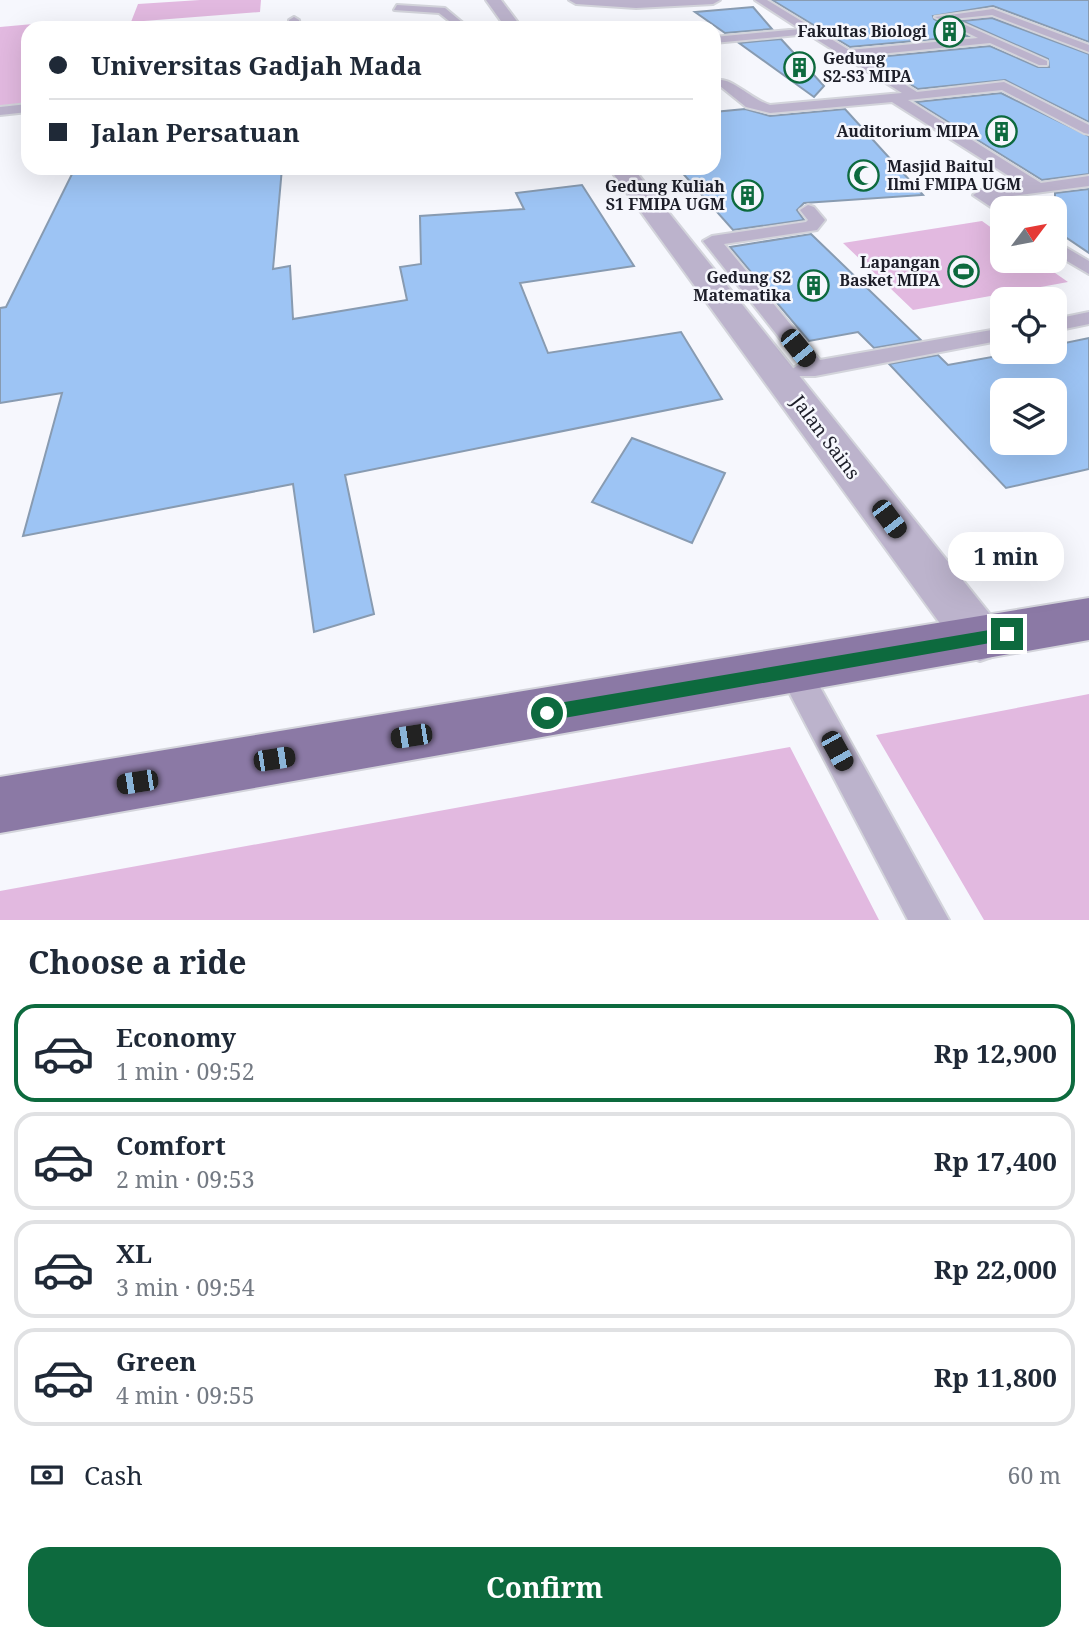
<!DOCTYPE html>
<meta charset="utf-8">
<style>
body{margin:0;font-family:"Noto Serif",serif;background:#f6f6f7;color:#1f2937;height:100vh;display:flex;flex-direction:column;font-size:26px;white-space:nowrap}
*{box-sizing:border-box;margin:0}
p{font-size:23px;color:#747a83}
.icon{flex:none;width:38px;height:38px;fill:none;stroke:currentColor;stroke-width:2;stroke-linecap:round;stroke-linejoin:round}
.map{position:relative;height:920px;overflow:hidden}
.drawer{display:flex;flex-direction:column;background:#fff;flex:1}
.drawer>*{flex:none}
.guide{position:absolute;left:21px;top:21px;width:700px;height:154px;border-radius:21px;box-shadow:0 7px 28px #0002;display:grid;align-content:center;height:154px;padding:0 28px;background:#fff}
.needle{width:46px;rotate:58deg}
.controls{position:absolute;left:990px;top:196px;display:grid;gap:14px}
.controls a{display:grid;place-items:center;width:77px;height:77px;border-radius:14px;background:#fff;box-shadow:0 7px 28px #0002;font-size:35px}
.end{position:absolute;width:32px;height:32px;margin:-16px;border:9px solid #0d6a3e;background:#fff;box-shadow:0 0 0 4px #fff}
.from{border-radius:50%}
.bubble{position:absolute;height:49px;border-radius:21px;background:#fff;box-shadow:0 7px 28px #0002;font-size:23px;font-weight:700;line-height:49px;text-align:center}
.car{position:absolute;width:21px;height:42px;margin:-21px -10px;border-radius:9px;box-shadow:0 0 5px 2px #0007;background:linear-gradient(#222 24%,#8ab4d8 0 40%,#222 0 76%,#8ab4d8 0 86%,#222 0)}
.guide b{display:flex;align-items:center;gap:24px;height:66px;font-size:26px}
.guide b+b{border-top:2px solid #e0e1e3}
.guide i{width:18px;height:18px;background:#1f2937}
ul{padding:0;list-style:none}
li{display:flex;align-items:center;gap:21px;height:98px;margin:0 14px 10px;padding:0 14px;border:4px solid #e0e1e3;border-radius:21px}
li div{flex:1}
li b{display:block;font-size:26px}
li em{font-style:normal;font-weight:700}
li.current{border-color:#0d6a3e}
li>.icon{width:63px;height:63px;stroke-width:1.5}
h2{padding:0 28px;font-size:32px;line-height:84px}
.pay{display:flex;align-items:center;gap:18px;height:77px;padding:0 28px;font-size:26px}
.pay p{margin-inline-start:auto}
.primary-button{display:flex;gap:14px;margin-top:auto;padding:14px 28px}
.primary-button a{flex:1;height:80px;border-radius:21px;background:#0d6a3e;color:#fff;font-size:28px;font-weight:700;line-height:80px;text-align:center}
.map>svg:first-child{display:block}
</style>
<div class="map">
<svg width="1089" height="920" viewBox="0 0 1089 920">
<rect width="100%" height="100%" fill="#f6f7fd"/>
<path fill="#e2b9e0" d="M200 0H261L260 12 131 22 138 4Z
M993 14 1083 50 1034 57 948 19Z
M66 21 62 28H28V103L0 106V27Z
M982 221 1003 236V261H1038L1068 282 913 310 843 243Z
M1089 694V920H984L876 735Z
M790 747 879 920H0V891Z"/>
<path fill="#9dc4f4" stroke="#889bb1" stroke-width="2" fill-rule="evenodd" d="M772 0H1089V42L993 6 933 16 934 19 968 36 850 47Z
M753 7 772 29 725 33 695 12Z
M992 18 1089 54V122L1005 80 918 89 867 58 990 46 1038 67H1049L1048 59 962 21Z
M781 39 824 86 814 97 739 43Z
M1001 93 1089 136V174L1042 180 916 102Z
M745 109 770 116 845 109 923 195 804 203 797 210 804 220 733 230 678 168H714V112Z
M75 168H282L273 269 290 266 293 319 407 300 400 267 421 264 420 216 524 209 516 193 582 185 634 266 520 283 548 353 681 332 722 399 345 475 374 614 314 632 293 484 23 536 62 393 0 403V308L6 307Z
M1089 189V253L1055 230V193Z
M811 234 921 340 874 348 858 332 809 341 730 247Z
M1089 338V469L1006 488 889 364 938 355 948 365 1019 352H1055V345ZM1003 390H1055V443H1003Z
M632 438 725 473 692 543 592 502Z"/>
<g fill="none" stroke-linecap="round" stroke-linejoin="round">
<defs>
<path id="lane" d="M755 0H767L849 50 978 38 935 17 993 9 1089 45V52L992 15 952 19 1047 61V65H1039L990 43 859 56 917 92 1004 82 1089 125V134L1084 133 1002 90 908 100 1041 183 1089 176V186L996 198 1010 208H1003V215L973 195 981 190 1023 185 892 102 770 113 746 107 720 86V80C733 79 754 101 770 105L902 93 808 34 714 43V37L800 29Z
M397 5 445 8 469 28H458L439 13 394 10Z
M294 17 299 20 300 28H290L289 20Z
M28 104V112L0 115V107Z
M808 205 814 207 825 220 817 230 724 244 820 360 1003 328V340L815 376H792L789 371 800 364 703 241 712 236 806 222 808 220 800 210Z
M1055 241 1089 261V274L1055 254Z
M1089 312V324L1055 331V319Z
M794 656 805 660 949 920H908L778 671 783 660Z"/>
<path id="street" d="M486 0H501L522 28H506Z
M569 0H720L713 4 636 8 576 4Z
M609 168H633L997 623 1004 639 997 655 980 661 963 655Z"/>
<path id="primary" d="M1089 598V640L0 833V777Z"/>
</defs>
<use href="#lane" stroke="#d3d4db" stroke-width="4"/>
<use href="#street" stroke="#d3d4db" stroke-width="4"/>
<use href="#primary" stroke="#d3d4db" stroke-width="4"/>
<use href="#lane" fill="#bcb3cc" fill-rule="evenodd"/>
<use href="#street" fill="#bcb3cc" fill-rule="evenodd"/>
<use href="#primary" fill="#8b79a5" fill-rule="evenodd"/>
</g>
<path fill="#0d6a3e" d="M1007 627 1014 634 1007 640 547 721 540 713 547 705Z"/>
<defs>
<symbol id="building-ring" viewBox="-11 -11 22 22"><circle r="9.5" fill="#f6f7fd" stroke="#0d6a3e" stroke-width="1.5"/><path d="M-4-6H4V6H1V3H-1V6H-4ZM-2.5-4.3h1.7v1.8h-1.7ZM.8-4.3h1.7v1.8H.8ZM-2.5-1h1.7V.8h-1.7ZM.8-1h1.7V.8H.8Z" fill="#0d6a3e"/></symbol>
<symbol id="mosque-ring" viewBox="-11 -11 22 22"><circle r="9.5" fill="#f6f7fd" stroke="#0d6a3e" stroke-width="1.5"/><path d="M3.5-4.9A6 6 0 1 0 3.5 4.9A5 5 0 1 1 3.5-4.9Z" fill="#0d6a3e"/></symbol>
<symbol id="stadium-ring" viewBox="-11 -11 22 22"><circle r="9.5" fill="#f6f7fd" stroke="#0d6a3e" stroke-width="1.5"/><path d="M0-5a6.5 5 0 1 0 0 10a6.5 5 0 1 0 0-10ZM-3.5-1.8h7v3.6h-7Z" fill="#0d6a3e"/></symbol>
</defs>
<g fill-rule="evenodd">
<use href="#building-ring" x="932" y="14" width="35" height="35"/>
<use href="#building-ring" x="782" y="50" width="35" height="35"/>
<use href="#building-ring" x="984" y="114" width="35" height="35"/>
<use href="#mosque-ring" x="846" y="158" width="35" height="35"/>
<use href="#building-ring" x="730" y="178" width="35" height="35"/>
<use href="#stadium-ring" x="946" y="254" width="35" height="35"/>
<use href="#building-ring" x="796" y="268" width="35" height="35"/>
</g>
<g text-anchor="middle" stroke-width="5" stroke-linejoin="round" paint-order="stroke">
<g font-size="16" font-weight="bold" fill="#1d1e29" stroke="#f6f7fd" text-anchor="end">
<text x="927" y="37">Fakultas Biologi</text>
<text x="823" y="64" text-anchor="start">Gedung<tspan x="823" dy="18">S2-S3 MIPA</tspan></text>
<text x="979" y="137">Auditorium MIPA</text>
<text x="887" y="172" text-anchor="start">Masjid Baitul<tspan x="887" dy="18">Ilmi FMIPA UGM</tspan></text>
<text x="725" y="192">Gedung Kuliah<tspan x="725" dy="18">S1 FMIPA UGM</tspan></text>
<text x="940" y="268">Lapangan<tspan x="940" dy="18">Basket MIPA</tspan></text>
<text x="791" y="283">Gedung S2<tspan x="791" dy="18">Matematika</tspan></text>
</g>
<g font-size="19" fill="#1d1e29" stroke="#f6f7fd">
<text transform="translate(826 437) rotate(53)" y="7">Jalan Sains</text>
</g>
</g>
</svg>
<div class="controls">
<a><svg class="needle" viewBox="-14 -14 28 28"><path d="M0-13l5 13h-10z" fill="#e53935"/><path d="M0 13l5-13h-10z" fill="#747a83"/></svg></a>
<a><svg class="icon" aria-label="locate" viewBox="0 0 24 24"><circle cx="12" cy="12" r="6"/><path d="M12 2v4M12 18v4M2 12h4M18 12h4"/></svg></a>
<a><svg class="icon" aria-label="layers" viewBox="0 0 24 24"><path d="M12 4l9 5-9 5-9-5zM3 14l9 5 9-5"/></svg></a>
</div>
<i class="end from" style="left:547px;top:713px"></i>
<i class="end" style="left:1007px;top:634px"></i>
<div class="bubble" style="left:948px;top:532px;width:116px">1 min</div>
<i class="car" style="left:798px;top:348px;rotate:141deg"></i>
<i class="car" style="left:889px;top:519px;rotate:143deg"></i>
<i class="car" style="left:411px;top:736px;rotate:261deg"></i>
<i class="car" style="left:837px;top:751px;rotate:151deg"></i>
<i class="car" style="left:274px;top:759px;rotate:81deg"></i>
<i class="car" style="left:137px;top:782px;rotate:261deg"></i>
<div class="guide">
<b><i class="from"></i>Universitas Gadjah Mada</b>
<b><i></i>Jalan Persatuan</b>
</div>
</div>
<section class="drawer">
<h2>Choose a ride</h2>
<ul>
<li class="current"><svg class="icon" aria-label="car" viewBox="0 0 24 24"><path d="M5 17H2v-5l4-1 3-4h7l3 4 3 1v5h-3M9 17h6M6 11h13"/><circle cx="7" cy="17" r="2"/><circle cx="17" cy="17" r="2"/></svg><div><b>Economy</b><p>1 min · 09:52</p></div><em>Rp 12,900</em></li>
<li><svg class="icon" aria-label="car" viewBox="0 0 24 24"><path d="M5 17H2v-5l4-1 3-4h7l3 4 3 1v5h-3M9 17h6M6 11h13"/><circle cx="7" cy="17" r="2"/><circle cx="17" cy="17" r="2"/></svg><div><b>Comfort</b><p>2 min · 09:53</p></div><em>Rp 17,400</em></li>
<li><svg class="icon" aria-label="car" viewBox="0 0 24 24"><path d="M5 17H2v-5l4-1 3-4h7l3 4 3 1v5h-3M9 17h6M6 11h13"/><circle cx="7" cy="17" r="2"/><circle cx="17" cy="17" r="2"/></svg><div><b>XL</b><p>3 min · 09:54</p></div><em>Rp 22,000</em></li>
<li><svg class="icon" aria-label="car" viewBox="0 0 24 24"><path d="M5 17H2v-5l4-1 3-4h7l3 4 3 1v5h-3M9 17h6M6 11h13"/><circle cx="7" cy="17" r="2"/><circle cx="17" cy="17" r="2"/></svg><div><b>Green</b><p>4 min · 09:55</p></div><em>Rp 11,800</em></li>
</ul>
<div class="pay"><svg class="icon" aria-label="cash" viewBox="0 0 24 24"><path d="M3 7h18v10H3z"/><circle cx="12" cy="12" r="2"/></svg>Cash<p>60 m</p></div>
<div class="primary-button"><a>Confirm</a></div>
</section>
